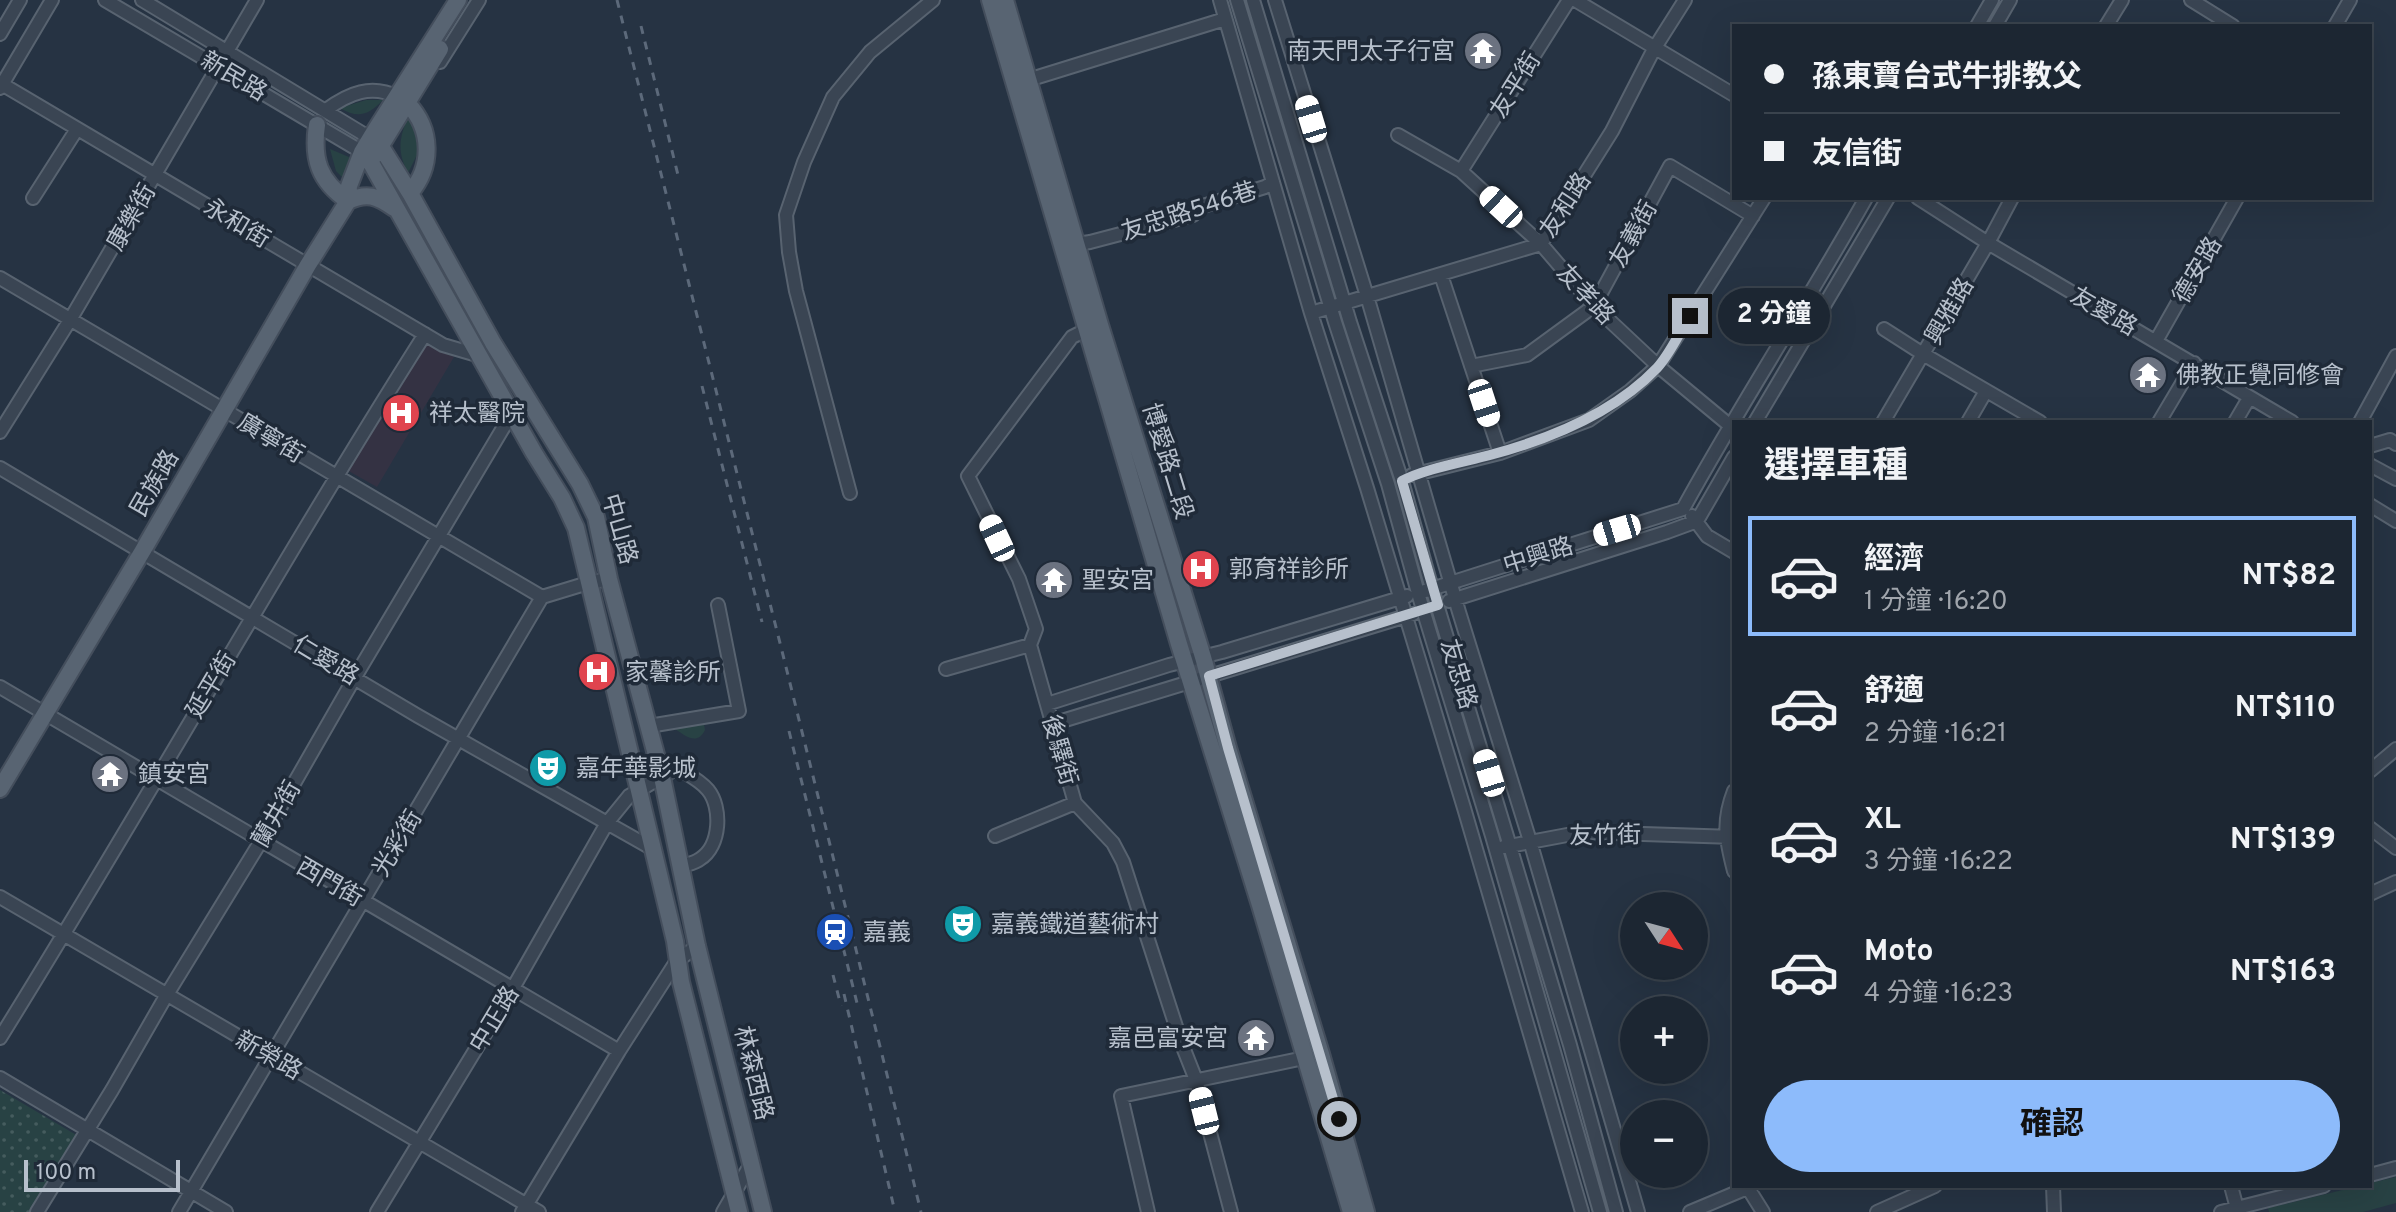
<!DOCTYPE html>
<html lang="zh-TW">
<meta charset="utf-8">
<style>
body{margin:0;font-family:Overpass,"Noto Sans TC",sans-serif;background:#29323e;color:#f1f3f6;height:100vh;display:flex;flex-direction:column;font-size:30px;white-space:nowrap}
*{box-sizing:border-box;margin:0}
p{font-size:26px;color:#a0a5ac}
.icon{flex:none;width:44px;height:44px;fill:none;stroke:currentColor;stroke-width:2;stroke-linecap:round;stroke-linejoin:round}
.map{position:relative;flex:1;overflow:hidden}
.drawer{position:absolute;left:1732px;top:420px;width:640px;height:768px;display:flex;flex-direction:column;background:#1c2632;border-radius:0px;box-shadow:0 8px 32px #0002,0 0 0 2px #3a434d}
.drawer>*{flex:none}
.top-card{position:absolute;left:1732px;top:24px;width:640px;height:176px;border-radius:0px;box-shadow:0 8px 32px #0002,0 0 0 2px #3a434d;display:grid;align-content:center;height:176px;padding:0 32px;background:#1c2632}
.needle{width:52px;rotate:126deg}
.controls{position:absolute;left:1620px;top:892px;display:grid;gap:16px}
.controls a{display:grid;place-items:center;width:88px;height:88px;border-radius:50%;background:#1c2632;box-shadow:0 8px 32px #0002,0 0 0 2px #3a434d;font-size:40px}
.scale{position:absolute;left:24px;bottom:20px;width:156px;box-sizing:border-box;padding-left:8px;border:4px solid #b7c0cc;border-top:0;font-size:22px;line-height:28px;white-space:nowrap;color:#b7c0cc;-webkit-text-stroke:6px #1f2a38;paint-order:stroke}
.end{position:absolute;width:36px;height:36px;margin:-18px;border:10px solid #b7c0cc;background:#111;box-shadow:0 0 0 4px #111}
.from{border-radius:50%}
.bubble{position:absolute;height:56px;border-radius:28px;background:#1c2632;box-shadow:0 8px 32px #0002,0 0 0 2px #3a434d;font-size:26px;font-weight:700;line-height:56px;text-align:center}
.car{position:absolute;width:24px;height:48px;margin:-24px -12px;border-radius:10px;box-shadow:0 0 6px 2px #0007;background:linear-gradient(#fff 24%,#345 0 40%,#fff 0 76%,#345 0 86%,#fff 0)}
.top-card b{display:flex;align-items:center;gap:28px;height:76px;font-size:30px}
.top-card b+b{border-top:2px solid #3a434d}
.top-card i{width:20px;height:20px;background:#f1f3f6}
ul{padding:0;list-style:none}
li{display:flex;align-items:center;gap:24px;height:120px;margin:0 16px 12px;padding:0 16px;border:4px solid transparent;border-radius:0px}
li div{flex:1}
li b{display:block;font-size:30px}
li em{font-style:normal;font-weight:700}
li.active{border-color:#8dbbfb}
li>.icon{width:72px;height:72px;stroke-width:1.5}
h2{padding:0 32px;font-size:36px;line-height:96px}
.button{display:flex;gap:16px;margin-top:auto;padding:16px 32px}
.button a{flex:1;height:92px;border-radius:48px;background:#8dbbfb;color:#111;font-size:32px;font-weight:700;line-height:92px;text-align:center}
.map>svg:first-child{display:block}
</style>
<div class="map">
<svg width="2396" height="1212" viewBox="0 0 2396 1212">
<defs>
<pattern id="park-dots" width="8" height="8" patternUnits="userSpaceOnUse" patternTransform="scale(2)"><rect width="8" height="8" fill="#284244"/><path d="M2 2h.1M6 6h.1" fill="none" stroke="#455c5e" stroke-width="1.8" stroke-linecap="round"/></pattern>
</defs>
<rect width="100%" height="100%" fill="#263343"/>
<path fill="#343243" d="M424 342 454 357 377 487 345 469Z"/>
<path fill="#284244" d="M366 100H383C369 115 358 119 340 108Z
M408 117 419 128 420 149 408 173C397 152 399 138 408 117Z
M330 149 349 157 351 165 343 178 336 171Z
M704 724 705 730C697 746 686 736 675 729Z
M2396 1177V1203L2363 1212H2269L2268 1208 2359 1186H2370V1183Z"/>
<path fill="url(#park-dots)" d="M0 1090 78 1136 31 1212H0Z"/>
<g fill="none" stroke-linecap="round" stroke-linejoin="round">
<defs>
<path id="minor" d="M105 0 362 152
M142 0 375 141
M1220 0 1311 313 1367 488 1464 808 1582 1212
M1237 0 1335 322 1388 484 1418 593 1492 836 1600 1212
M1253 0 1350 322 1402 481 1429 578 1570 1045 1616 1212
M1275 0 1367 296 1459 612 1530 841 1638 1212
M1575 0 1734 95
M2191 0 2233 26
M1977 26 1992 0
M1995 26 2010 0
M2106 26 2122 0
M2335 26 2350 0
M0 34 20 0
M440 62 479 0
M1028 80 1225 19
M0 83 443 345 477 355
M0 88 52 0
M326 110C349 93 371 84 398 97L399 91
M1398 135 1461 171 1541 244 1594 306 1658 366 1734 429
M1461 171 1569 0
M33 198 77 129
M1918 198 1988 243 2292 422
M1069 240 1077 244 1090 242 1193 215 1203 206 1265 187 1273 182
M1441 275 1500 453
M0 278 542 597
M1311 313 1541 244 1612 131 1654 49 1685 0
M1092 327 1072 337 968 476 1019 579 1036 629 1030 645 1075 803 1113 843 1123 862 1181 1042 1196 1080 1231 1212
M1884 329 1923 354 2040 422
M2156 341 2237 198
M1471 366 1527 355 1594 306 1670 166 1753 216
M1755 422 1888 198
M1883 422 1988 243 2012 198
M1968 422 1986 391
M2159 422 2194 363
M2235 422 2249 398
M2360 422 2396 356
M0 432 70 320 257 0
M2370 446 2390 440 2396 444
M2370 465 2396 479
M0 468 418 716 653 849
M1412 475 1500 453 1589 420 1630 391 1658 366 1764 198
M850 493 796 291 789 252 786 215 804 162 833 97 870 52 933 0
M2370 505 2396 521
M1692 516 1707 536 1734 552
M1425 591 1683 509C1741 403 1807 303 1866 198
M542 597 588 583 609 579
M1449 601 1667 532 1697 521 1734 457
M946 669 1030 645
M0 687 619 1051
M1047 704 1169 665 1222 652 1407 596
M1052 724 1413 614
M649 726 739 711 718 605
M2370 771 2396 749
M1734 791C1722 822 1726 840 1734 871
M2370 828 2396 848
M995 836 1075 803
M1504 847 1583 832 1734 837
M2370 894 2396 882
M0 897 539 1212
M0 1038C145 805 278 566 425 334
M0 1078 226 1212
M2370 1175 2396 1168
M2053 1186 2054 1212
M2231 1186 2238 1212
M1748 1188 1763 1212
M37 1212 112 1090 166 996 261 841 355 677 512 413 531 404
M179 1212 542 597
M377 1212 513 988 607 823 629 796 677 768C687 774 700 780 708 790 722 807 721 846 700 859 695 863 688 864 682 866
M522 1212 619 1051 676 962 697 946
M723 1212 752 1162
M1148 1212 1121 1096 1304 1058
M1690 1212 1752 1186
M1877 1212 1935 1186
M2221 1212 2324 1186"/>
<path id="major" d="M990 0 1179 644 1260 905 1351 1212
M1005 0 1100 325 1203 657 1228 748 1321 1054 1366 1212
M408 104C432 129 433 166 410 193
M317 125C312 159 319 181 348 201
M380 145 410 193 493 343 580 484 596 517 609 579 662 777 697 946 763 1212
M362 152 371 163 534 453 562 498 576 528 675 941 681 982 739 1212
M375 155 440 49
M351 196 348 201C367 192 377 196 394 208
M0 789 142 552 308 265 348 201 349 186 362 152 371 137 458 0"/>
</defs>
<use href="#minor" stroke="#586370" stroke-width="16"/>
<use href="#major" stroke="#444e5c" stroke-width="20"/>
<use href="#minor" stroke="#3a4553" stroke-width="12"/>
<use href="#major" stroke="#586472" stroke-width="16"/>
<path stroke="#5c697a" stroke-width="3" stroke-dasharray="8 8" stroke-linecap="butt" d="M617 0 781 647 921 1212
M641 26 679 179
M702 386 762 622
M789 731 858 1007
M833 975 841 1006
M844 994 895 1212"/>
</g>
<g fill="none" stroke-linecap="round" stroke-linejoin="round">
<path stroke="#b7c0cc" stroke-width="10" d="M1339 1119 1228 748 1209 676 1438 605 1402 481C1424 469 1464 462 1490 455 1550 439 1613 414 1657 368 1670 354 1679 333 1690 316"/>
</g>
<defs>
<symbol id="temple-disc" viewBox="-11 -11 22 22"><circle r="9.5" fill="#6b7280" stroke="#1f2a38"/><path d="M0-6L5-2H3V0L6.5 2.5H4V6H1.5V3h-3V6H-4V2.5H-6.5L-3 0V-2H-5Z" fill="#fff"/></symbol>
<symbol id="hospital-disc" viewBox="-11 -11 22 22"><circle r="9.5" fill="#e0444e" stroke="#1f2a38"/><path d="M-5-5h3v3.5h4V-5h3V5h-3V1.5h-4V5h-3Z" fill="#fff"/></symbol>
<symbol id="theatre-disc" viewBox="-11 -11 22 22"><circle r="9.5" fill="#0f9aa8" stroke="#1f2a38"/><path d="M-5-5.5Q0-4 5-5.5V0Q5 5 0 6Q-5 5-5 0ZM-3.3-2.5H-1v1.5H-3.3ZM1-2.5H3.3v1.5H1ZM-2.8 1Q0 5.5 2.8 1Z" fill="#fff"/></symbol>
<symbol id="station-disc" viewBox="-11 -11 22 22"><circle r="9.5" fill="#1a4fb4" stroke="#1f2a38"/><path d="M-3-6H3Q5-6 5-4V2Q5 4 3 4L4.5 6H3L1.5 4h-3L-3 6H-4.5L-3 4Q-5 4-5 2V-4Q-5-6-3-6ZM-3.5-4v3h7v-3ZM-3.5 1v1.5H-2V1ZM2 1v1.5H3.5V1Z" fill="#fff"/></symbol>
</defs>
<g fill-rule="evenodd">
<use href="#temple-disc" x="1461" y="29" width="44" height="44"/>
<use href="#temple-disc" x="2126" y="353" width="44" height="44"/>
<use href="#hospital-disc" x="379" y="391" width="44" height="44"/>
<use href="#hospital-disc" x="1179" y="547" width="44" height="44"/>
<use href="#temple-disc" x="1032" y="558" width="44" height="44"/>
<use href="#hospital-disc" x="575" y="650" width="44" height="44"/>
<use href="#theatre-disc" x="526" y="746" width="44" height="44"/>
<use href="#temple-disc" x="88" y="752" width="44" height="44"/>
<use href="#theatre-disc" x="941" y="902" width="44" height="44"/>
<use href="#station-disc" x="813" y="910" width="44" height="44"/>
<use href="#temple-disc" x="1234" y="1016" width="44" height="44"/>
</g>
<g text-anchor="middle" stroke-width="7" stroke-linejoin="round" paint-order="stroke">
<g font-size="24" fill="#b7c0cc" stroke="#1f2a38" text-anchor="start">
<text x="1455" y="59" text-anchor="end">南天門太子行宮</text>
<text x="2176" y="383">佛教正覺同修會</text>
<text x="429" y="421">祥太醫院</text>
<text x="1229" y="577">郭育祥診所</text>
<text x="1082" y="588">聖安宮</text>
<text x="625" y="680">家馨診所</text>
<text x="576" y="776">嘉年華影城</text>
<text x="138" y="782">鎮安宮</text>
<text x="991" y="932">嘉義鐵道藝術村</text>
<text x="863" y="940">嘉義</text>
<text x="1228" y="1046" text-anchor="end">嘉邑富安宮</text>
</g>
<g font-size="24" fill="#b7c0cc" stroke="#1f2a38">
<text transform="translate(234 76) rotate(31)" y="8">新民路</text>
<text transform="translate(1515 85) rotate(-58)" y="8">友平街</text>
<text transform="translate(1565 205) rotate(-57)" y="8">友和路</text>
<text transform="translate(1189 211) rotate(-18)" y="8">友忠路546巷</text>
<text transform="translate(131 217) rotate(-60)" y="8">康樂街</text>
<text transform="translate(237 223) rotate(31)" y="8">永和街</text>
<text transform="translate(1633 234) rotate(-61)" y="8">友義街</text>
<text transform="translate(2197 270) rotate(-60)" y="8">德安路</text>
<text transform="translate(1586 294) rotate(47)" y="8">友孝路</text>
<text transform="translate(1949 311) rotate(-60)" y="8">興雅路</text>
<text transform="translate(2104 311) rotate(30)" y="8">友愛路</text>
<text transform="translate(271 438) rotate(31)" y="8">廣寧街</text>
<text transform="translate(1168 461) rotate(73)" y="8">博愛路二段</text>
<text transform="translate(154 483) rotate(-60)" y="8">民族路</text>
<text transform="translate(620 529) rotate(74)" y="8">中山路</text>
<text transform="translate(1538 555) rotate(-17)" y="8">中興路</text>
<text transform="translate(326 660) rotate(31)" y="8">仁愛路</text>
<text transform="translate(1459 674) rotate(73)" y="8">友忠路</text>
<text transform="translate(211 685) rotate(-59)" y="8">延平街</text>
<text transform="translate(1060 750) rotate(74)" y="8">後驛街</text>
<text transform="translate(276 814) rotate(-60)" y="8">蘭井街</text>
<text transform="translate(1605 835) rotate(-1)" y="8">友竹街</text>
<text transform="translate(397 843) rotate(-59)" y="8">光彩街</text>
<text transform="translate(330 882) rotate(30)" y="8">西門街</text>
<text transform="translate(494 1019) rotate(-59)" y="8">中正路</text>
<text transform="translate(269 1055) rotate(30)" y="8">新榮路</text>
<text transform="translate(754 1073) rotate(76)" y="8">林森西路</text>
</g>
</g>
</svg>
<div class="controls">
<a><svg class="needle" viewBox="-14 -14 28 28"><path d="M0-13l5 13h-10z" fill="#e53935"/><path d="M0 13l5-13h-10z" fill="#a0a5ac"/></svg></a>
<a>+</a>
<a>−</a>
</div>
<div class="scale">100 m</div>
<i class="end from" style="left:1339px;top:1119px"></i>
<i class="end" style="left:1690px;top:316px"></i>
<div class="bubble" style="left:1718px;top:288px;width:112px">2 分鐘</div>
<i class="car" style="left:1311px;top:119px;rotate:343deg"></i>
<i class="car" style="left:1501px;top:207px;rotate:313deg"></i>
<i class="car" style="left:1484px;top:403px;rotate:162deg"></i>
<i class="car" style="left:1617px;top:530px;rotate:253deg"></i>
<i class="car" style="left:997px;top:538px;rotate:335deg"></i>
<i class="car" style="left:1489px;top:773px;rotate:343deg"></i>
<i class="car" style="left:1204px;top:1111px;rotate:346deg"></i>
<div class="top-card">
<b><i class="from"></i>孫東寶台式牛排教父</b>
<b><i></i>友信街</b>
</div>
<section class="drawer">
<h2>選擇車種</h2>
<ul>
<li class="active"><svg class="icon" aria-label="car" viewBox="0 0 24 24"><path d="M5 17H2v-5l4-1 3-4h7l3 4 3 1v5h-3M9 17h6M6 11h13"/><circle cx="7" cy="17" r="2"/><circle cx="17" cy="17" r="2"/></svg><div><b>經濟</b><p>1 分鐘 · 16:20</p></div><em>NT$82</em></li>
<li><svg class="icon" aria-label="car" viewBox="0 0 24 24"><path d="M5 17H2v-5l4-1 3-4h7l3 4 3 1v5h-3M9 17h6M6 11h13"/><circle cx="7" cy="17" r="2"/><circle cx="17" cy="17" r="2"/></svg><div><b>舒適</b><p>2 分鐘 · 16:21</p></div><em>NT$110</em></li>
<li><svg class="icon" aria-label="car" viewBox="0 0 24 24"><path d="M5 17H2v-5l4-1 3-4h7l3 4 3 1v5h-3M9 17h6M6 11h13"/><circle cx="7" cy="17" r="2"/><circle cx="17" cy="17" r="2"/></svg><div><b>XL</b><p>3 分鐘 · 16:22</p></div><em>NT$139</em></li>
<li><svg class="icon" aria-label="car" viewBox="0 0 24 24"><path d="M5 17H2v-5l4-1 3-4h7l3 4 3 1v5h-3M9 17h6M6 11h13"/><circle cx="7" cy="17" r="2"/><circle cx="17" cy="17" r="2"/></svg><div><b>Moto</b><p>4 分鐘 · 16:23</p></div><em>NT$163</em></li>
</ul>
<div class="button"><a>確認</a></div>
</section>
</div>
